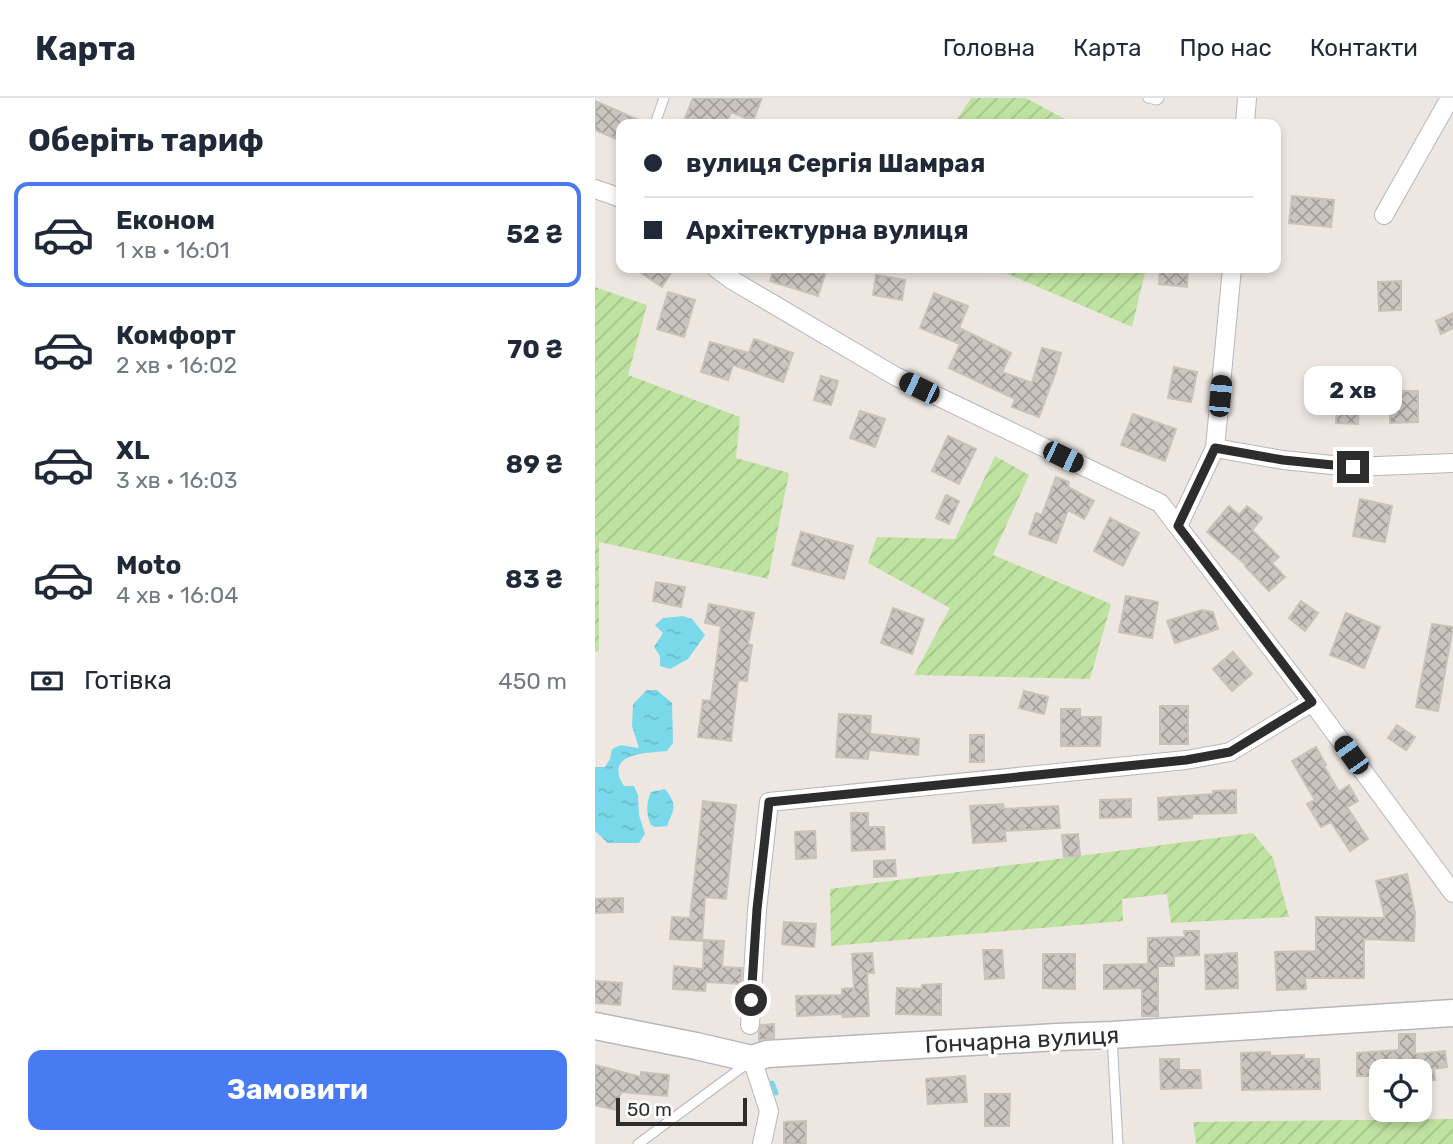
<!DOCTYPE html>
<html lang="uk">
<meta charset="utf-8">
<style>
body{margin:0;font-family:Rubik,sans-serif;background:#f6f6f7;color:#1f2937;height:100vh;display:flex;flex-direction:column;font-size:26px;white-space:nowrap}
*{box-sizing:border-box;margin:0}
p{font-size:23px;color:#747a83}
.icon{flex:none;width:38px;height:38px;fill:none;stroke:currentColor;stroke-width:2;stroke-linecap:round;stroke-linejoin:round}
.map{position:relative;flex:1;overflow:hidden}
.side{display:flex;flex-direction:column;background:#fff;width:595px}
.side>*{flex:none}
.hud{position:absolute;left:21px;top:21px;width:665px;height:154px;border-radius:14px;box-shadow:0 4px 10px #0003;display:grid;align-content:center;height:154px;padding:0 28px;background:#fff}
.tools{position:absolute;left:774px;top:961px;display:grid;gap:14px}
.tools a{display:grid;place-items:center;width:63px;height:63px;border-radius:14px;background:#fff;box-shadow:0 4px 10px #0003;font-size:35px}
.scale{position:absolute;left:21px;bottom:18px;width:131px;box-sizing:border-box;padding-left:7px;border:4px solid #2d2d2d;border-top:0;font-size:19px;line-height:24px;white-space:nowrap;color:#2d2d2d;-webkit-text-stroke:5px #fff;paint-order:stroke}
.end{position:absolute;width:32px;height:32px;margin:-16px;border:9px solid #2d2d2d;background:#fff;box-shadow:0 0 0 4px #fff}
.from{border-radius:50%}
.bubble{position:absolute;height:49px;border-radius:14px;background:#fff;box-shadow:0 4px 10px #0003;font-size:23px;font-weight:700;line-height:49px;text-align:center}
.car{position:absolute;width:21px;height:42px;margin:-21px -10px;border-radius:9px;box-shadow:0 0 5px 2px #0007;background:linear-gradient(#222 24%,#8ab4d8 0 40%,#222 0 76%,#8ab4d8 0 86%,#222 0)}
.hud b{display:flex;align-items:center;gap:24px;height:66px;font-size:26px}
.hud b+b{border-top:2px solid #e0e1e3}
.hud i{width:18px;height:18px;background:#1f2937}
ul{padding:0;list-style:none}
li{display:flex;align-items:center;gap:21px;height:105px;margin:0 14px 10px;padding:0 14px;border:4px solid transparent;border-radius:14px}
li div{flex:1}
li b{display:block;font-size:26px}
li em{font-style:normal;font-weight:700}
li.on{border-color:#487bf3}
li>.icon{width:63px;height:63px;stroke-width:1.5}
h2{padding:0 28px;font-size:32px;line-height:84px}
.pay{display:flex;align-items:center;gap:18px;height:77px;padding:0 28px;font-size:26px}
.pay p{margin-inline-start:auto}
.button{display:flex;gap:14px;margin-top:auto;padding:14px 28px}
.button a{flex:1;height:80px;border-radius:14px;background:#487bf3;color:#fff;font-size:28px;font-weight:700;line-height:80px;text-align:center}
header{display:flex;align-items:center;gap:42px;box-sizing:border-box;height:98px;padding:0 35px;background:#fff;border-bottom:2px solid #e0e1e3}
header strong{font-size:33px}
nav{display:flex;gap:38px;margin-inline-start:auto;font-size:24px}
main{display:flex;flex:1;min-height:0}
.map>svg:first-child{display:block}
</style>
<header>
<strong>Карта</strong>
<nav><a>Головна</a><a>Карта</a><a>Про нас</a><a>Контакти</a></nav>
</header>
<main>
<section class="side">
<h2>Оберіть тариф</h2>
<ul>
<li class="on"><svg class="icon" aria-label="car" viewBox="0 0 24 24"><path d="M5 17H2v-5l4-1 3-4h7l3 4 3 1v5h-3M9 17h6M6 11h13"/><circle cx="7" cy="17" r="2"/><circle cx="17" cy="17" r="2"/></svg><div><b>Економ</b><p>1 хв · 16:01</p></div><em>52 ₴</em></li>
<li><svg class="icon" aria-label="car" viewBox="0 0 24 24"><path d="M5 17H2v-5l4-1 3-4h7l3 4 3 1v5h-3M9 17h6M6 11h13"/><circle cx="7" cy="17" r="2"/><circle cx="17" cy="17" r="2"/></svg><div><b>Комфорт</b><p>2 хв · 16:02</p></div><em>70 ₴</em></li>
<li><svg class="icon" aria-label="car" viewBox="0 0 24 24"><path d="M5 17H2v-5l4-1 3-4h7l3 4 3 1v5h-3M9 17h6M6 11h13"/><circle cx="7" cy="17" r="2"/><circle cx="17" cy="17" r="2"/></svg><div><b>XL</b><p>3 хв · 16:03</p></div><em>89 ₴</em></li>
<li><svg class="icon" aria-label="car" viewBox="0 0 24 24"><path d="M5 17H2v-5l4-1 3-4h7l3 4 3 1v5h-3M9 17h6M6 11h13"/><circle cx="7" cy="17" r="2"/><circle cx="17" cy="17" r="2"/></svg><div><b>Moto</b><p>4 хв · 16:04</p></div><em>83 ₴</em></li>
</ul>
<div class="pay"><svg class="icon" aria-label="cash" viewBox="0 0 24 24"><path d="M3 7h18v10H3z"/><circle cx="12" cy="12" r="2"/></svg>Готівка<p>450 m</p></div>
<div class="button"><a>Замовити</a></div>
</section>
<div class="map">
<svg width="858" height="1046" viewBox="0 0 858 1046">
<defs>
<pattern id="garden-furrows" width="10" height="10" patternUnits="userSpaceOnUse" patternTransform="scale(1.75)"><rect width="10" height="10" fill="#bee2a0"/><path d="M-1 1l2-2M0 10L10 0M9 11l2-2" fill="none" stroke="#a4c28a"/></pattern>
<pattern id="water-ripples" width="26" height="14" patternUnits="userSpaceOnUse" patternTransform="scale(1.75)"><rect width="26" height="14" fill="#79d9eb"/><path d="M2 4q2-2 4 0t4 0M15 11q2-2 4 0t4 0" fill="none" stroke="#69bbca"/></pattern>
<pattern id="building-cross-hatch" width="8" height="8" patternUnits="userSpaceOnUse" patternTransform="scale(1.75)"><rect width="8" height="8" fill="#cac5bf"/><path d="M0 0l8 8M0 8l8-8" fill="none" stroke="#a4a09c"/></pattern>
</defs>
<rect width="100%" height="100%" fill="#eee7e1"/>
<path fill="url(#garden-furrows)" d="M376 0H431L479 26H359Z
M399 170H551L537 229Z
M0 189 52 207 33 277 145 319 141 360 194 375 173 481 4 444V553L0 554Z
M400 358 434 377 398 457 516 506 495 581 319 577 355 510 273 465 282 439 360 441Z
M658 735 678 760 694 819 576 825 572 796 527 801 528 823 236 848 235 791Z
M858 1021V1046H601L598 1024Z"/>
<path fill="url(#water-ripples)" d="M88 518 97 521 110 537 93 561 75 571 65 568V558L59 549 68 535 60 527 68 520Z
M52 592H62L77 605 78 645 72 653C51 655 8 655 29 688H39L43 697 44 717 50 736 44 745H13L0 733V669H10L15 661 17 651 26 647 44 650 37 628 38 606Z
M70 691C83 707 79 711 72 728L60 729 56 727C51 717 51 704 56 694Z"/>
<g fill="none" stroke-linecap="round" stroke-linejoin="round">
<path stroke="#79d9eb" stroke-width="5" d="M177 985 181 995"/>
</g>
<path fill="url(#building-cross-hatch)" stroke="#cac2ba" stroke-width="2" d="M98 0H167L158 23 136 14 131 26H106L90 20Z
M0 3 53 26H26V43L0 32Z
M697 98 739 102 736 129 694 125Z
M39 170H79L67 189Z
M179 170H232L223 198 175 183Z
M565 170H593L592 189 564 186Z
M281 177 310 182 307 202 278 197Z
M806 183V212L784 213 783 184Z
M73 194 100 202 89 239 62 231Z
M339 195 373 208 364 230 416 255 407 274 437 285 447 250 466 255 460 276 444 319 417 309 420 301 354 270 365 246 325 230Z
M858 215V230L846 236 841 223Z
M159 241 198 255 188 284 138 267 133 282 106 274 115 244 154 255Z
M579 269 602 274 596 304 573 300Z
M730 274 781 277 780 293H823V324L795 325V310L764 308 763 326 741 325 742 307 728 306Z
M226 278 243 283 236 307 219 302Z
M265 313 290 321 280 349 255 340Z
M538 316 581 331 570 363 526 347Z
M353 338 381 351 364 386 337 373Z
M461 379 474 384 473 389 499 403 489 421 473 412 461 445 434 436 441 415 447 417Z
M351 397 364 403 354 426 341 420Z
M765 401 797 408 790 444 758 438Z
M634 408 644 417 652 408 667 420 657 432 684 459 677 465 690 479 674 493 650 468 651 467 612 434Z
M515 420 544 435 528 468 499 453Z
M206 434 258 448 249 481 197 467Z
M61 484 90 489 86 509 58 503Z
M531 498 563 504 557 540 524 534Z
M706 503 723 515 710 533 694 520Z
M114 506 159 515 153 546 157 547 152 583 143 582 136 643 103 639 108 602 116 603 126 528 110 525Z
M298 510 329 521 317 556 286 545Z
M607 512 618 514 623 531 580 545 572 523Z
M751 515 785 529 769 570 735 557Z
M837 526 858 529 843 613 821 609Z
M638 554 657 576 637 593 618 571Z
M429 593 453 599 449 616 424 610Z
M565 608H593V646H565Z
M466 611H485V619H506L505 648H466Z
M244 616 276 618 275 636 324 641 323 657 274 652 273 661 241 659Z
M802 627 820 639 811 652 793 640Z
M375 637H389V664H375Z
M721 649 731 667 729 668 744 694 754 687 763 703 752 709 773 741 755 753 736 724 726 729 712 706 720 702 697 663Z
M641 692V715L597 716V720L564 722 563 700 618 696V693Z
M536 701V719L505 720V702Z
M108 703 141 707 131 801 110 799 107 843 75 841 77 819 95 820Z
M408 706 409 711 463 708 465 730 410 733 411 743 378 745 375 708Z
M256 715H273V729H289L290 751 257 753Z
M220 733 221 760 201 761 200 734Z
M483 736 485 758 469 759 467 737Z
M300 762 301 778 279 779V763Z
M812 776 820 815 819 843 769 841V880H710L711 891 682 892 680 854 721 853V819L790 820 781 783Z
M28 800V814L0 815V801Z
M189 824 221 826 219 849 187 846Z
M589 833H604V857L579 858V868H563V918H547V890L509 891V867L553 866V840L590 839Z
M109 842 129 843 127 869 147 870 146 886 111 884 110 893 78 891 79 868 108 871Z
M388 852H407L409 880 390 881Z
M277 855 279 875H272L274 918 248 919V916L202 918 201 898 247 897V891L259 890 257 856Z
M642 855 643 890 611 891 610 857Z
M448 856H480V891L448 890Z
M0 883 27 885 25 907 0 905Z
M346 886V917L301 916 302 890 327 891V887Z
M179 926V940L164 942V934L166 927Z
M804 936H820V956L850 953 852 969 839 971 840 982 827 984 826 973H786V978H762V955L804 952Z
M675 954V958L709 957V961H724L725 991 647 992 646 955Z
M565 961H584V972H605L606 990 566 991Z
M0 967 46 979V974L74 977 72 998 26 994 21 1012 0 1007Z
M370 978 372 1004 333 1006 331 981Z
M390 996H415L414 1028H390Z
M211 1023V1046H189V1024Z"/>
<g fill="none" stroke-linecap="round" stroke-linejoin="round">
<defs>
<path id="lane" d="M553 0 562 2 564 0
M60 26 69 0
M517 939 523 1046
M43 1046 153 965"/>
<path id="street" d="M650 26 652 0
M0 91 26 100
M789 117 855 0
M121 170 137 182 300 278 565 405 717 604 858 795
M620 350 688 362 757 369 858 365
M583 428 620 350 637 170
M155 927 162 812 174 704 591 662 635 654 717 604
M157 961 174 1013 167 1046"/>
<path id="secondary" d="M0 928 101 948 157 961 172 956 462 939 517 937 858 915"/>
</defs>
<use href="#lane" stroke="#b4b7c0" stroke-width="11"/>
<use href="#street" stroke="#b4b7c0" stroke-width="20"/>
<use href="#secondary" stroke="#b4b7c0" stroke-width="29"/>
<use href="#lane" stroke="#fff" stroke-width="9"/>
<use href="#street" stroke="#fff" stroke-width="18"/>
<use href="#secondary" stroke="#fff" stroke-width="26"/>
</g>
<g fill="none" stroke-linecap="round" stroke-linejoin="round">
<path stroke="#2d2d2d" stroke-width="9" d="M156 902 162 811 174 704 591 662 635 654 717 604 583 428 620 350 688 362 758 369"/>
</g>
<g text-anchor="middle" stroke-width="7" stroke-linejoin="round" paint-order="stroke">
<g font-size="24" fill="#2d2d2d" stroke="#fff">
<text transform="translate(427 942) rotate(-3)" y="8">Гончарна вулиця</text>
</g>
</g>
</svg>
<div class="tools">
<a><svg class="icon" aria-label="locate" viewBox="0 0 24 24"><circle cx="12" cy="12" r="6"/><path d="M12 2v4M12 18v4M2 12h4M18 12h4"/></svg></a>
</div>
<div class="scale">50 m</div>
<i class="end from" style="left:156px;top:902px"></i>
<i class="end" style="left:758px;top:369px"></i>
<div class="bubble" style="left:709px;top:268px;width:98px">2 хв</div>
<i class="car" style="left:324px;top:290px;rotate:296deg"></i>
<i class="car" style="left:625px;top:298px;rotate:5deg"></i>
<i class="car" style="left:468px;top:359px;rotate:116deg"></i>
<i class="car" style="left:756px;top:657px;rotate:324deg"></i>
<div class="hud">
<b><i class="from"></i>вулиця Сергія Шамрая</b>
<b><i></i>Архітектурна вулиця</b>
</div>
</div>
</main>
